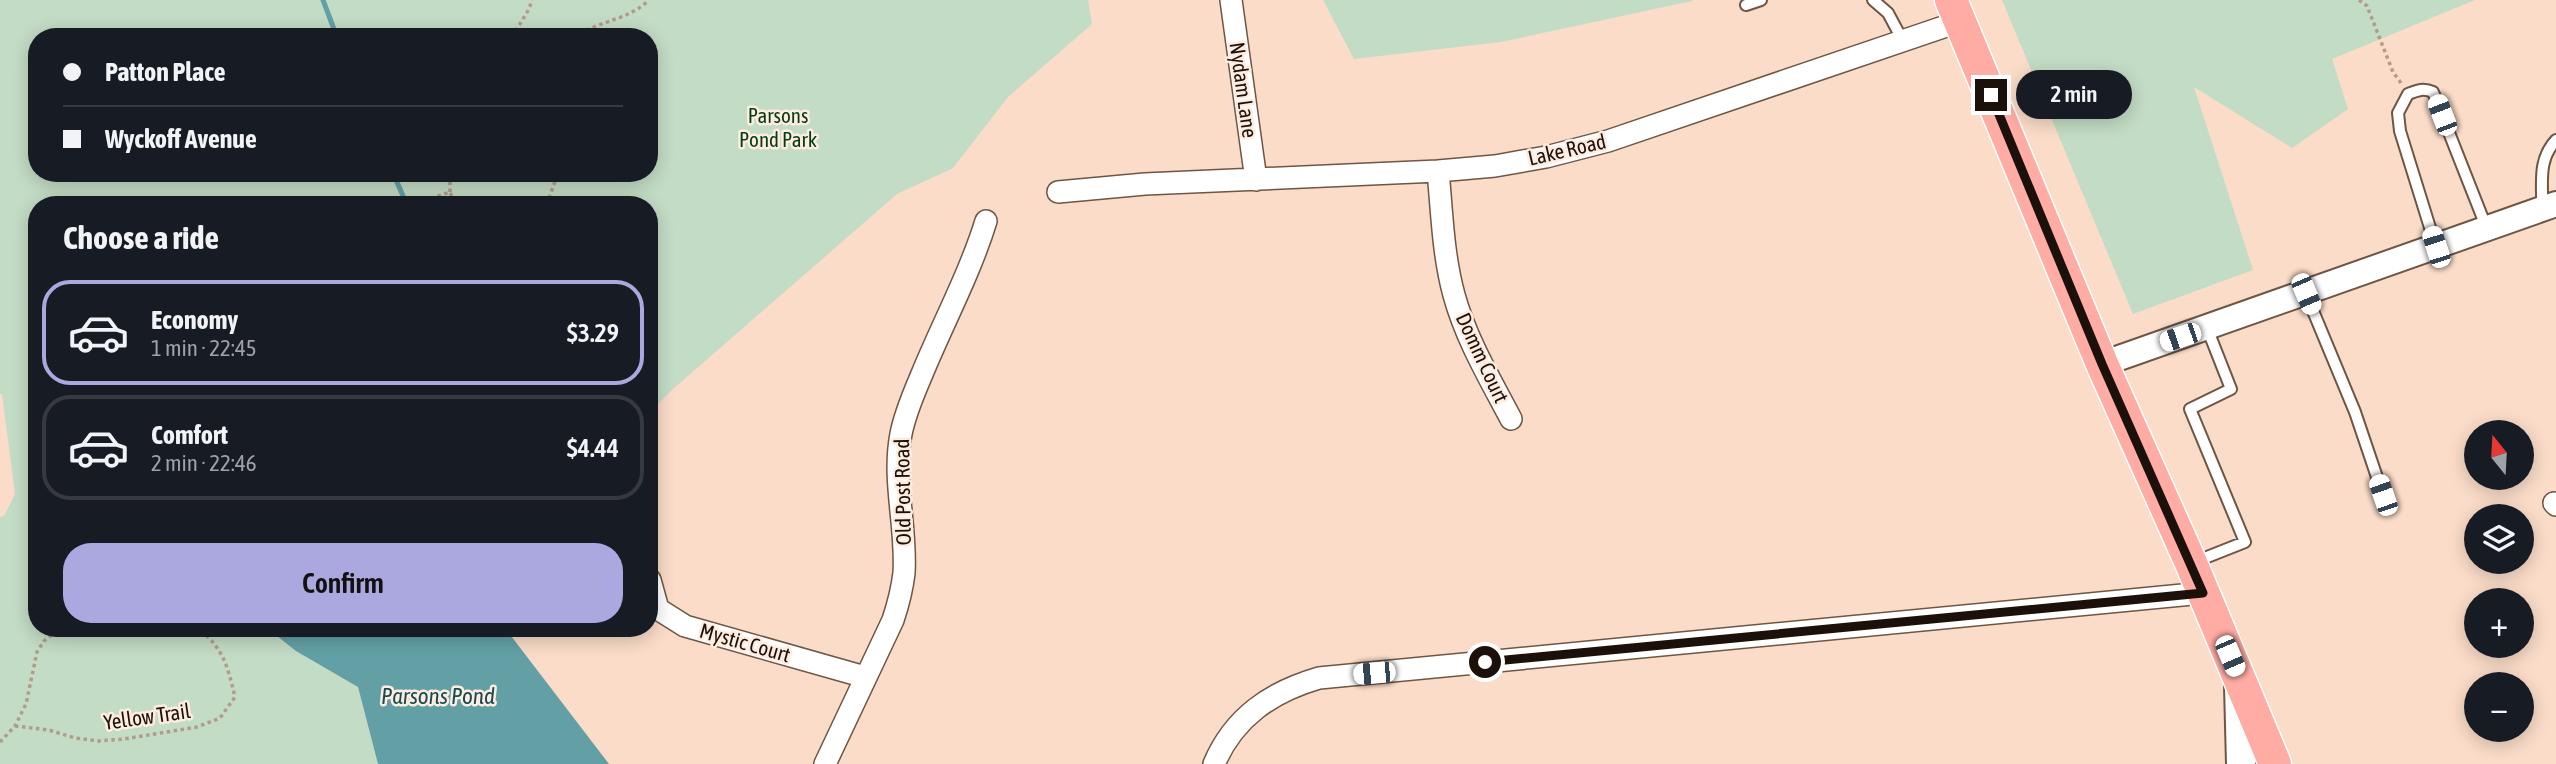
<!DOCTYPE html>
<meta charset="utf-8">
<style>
body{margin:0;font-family:"Asap Condensed",sans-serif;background:#20242c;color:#f1f3f6;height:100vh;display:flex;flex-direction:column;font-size:26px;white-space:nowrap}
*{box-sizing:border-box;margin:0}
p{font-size:23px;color:#9ea1a6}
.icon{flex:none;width:38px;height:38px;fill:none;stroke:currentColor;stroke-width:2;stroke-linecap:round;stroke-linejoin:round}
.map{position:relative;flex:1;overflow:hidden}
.side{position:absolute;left:28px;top:196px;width:630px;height:441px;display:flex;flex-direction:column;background:#171b24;border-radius:28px;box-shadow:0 4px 18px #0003}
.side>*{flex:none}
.top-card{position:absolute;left:28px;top:28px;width:630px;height:154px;border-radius:28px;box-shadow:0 4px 18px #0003;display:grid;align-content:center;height:154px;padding:0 35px;background:#171b24}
.needle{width:46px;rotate:342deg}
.tools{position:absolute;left:2464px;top:420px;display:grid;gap:14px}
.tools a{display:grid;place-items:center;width:70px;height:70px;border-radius:50%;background:#171b24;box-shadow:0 4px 18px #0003;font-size:35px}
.end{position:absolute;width:32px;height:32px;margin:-16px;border:9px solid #1c110a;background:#fff;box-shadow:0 0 0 4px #fff}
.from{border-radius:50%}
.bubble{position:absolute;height:49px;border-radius:24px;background:#171b24;box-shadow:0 4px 18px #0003;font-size:23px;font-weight:600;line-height:49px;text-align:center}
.car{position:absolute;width:21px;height:42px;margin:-21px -10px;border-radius:9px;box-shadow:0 0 5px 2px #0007;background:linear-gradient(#fff 24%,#345 0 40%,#fff 0 76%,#345 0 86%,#fff 0)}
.top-card b{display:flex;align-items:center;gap:24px;height:66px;font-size:26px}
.top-card b+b{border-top:2px solid #363941}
.top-card i{width:18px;height:18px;background:#f1f3f6}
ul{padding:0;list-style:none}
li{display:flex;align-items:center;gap:21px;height:105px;margin:0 14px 10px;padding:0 21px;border:4px solid #363941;border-radius:28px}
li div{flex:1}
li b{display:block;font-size:26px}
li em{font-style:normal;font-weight:600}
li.selected{border-color:#aaa8df}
li>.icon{width:63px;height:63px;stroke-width:1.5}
h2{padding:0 35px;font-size:32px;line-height:84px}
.button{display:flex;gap:14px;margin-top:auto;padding:14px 35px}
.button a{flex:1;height:80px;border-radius:28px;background:#aaa8df;color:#111;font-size:28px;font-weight:600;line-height:80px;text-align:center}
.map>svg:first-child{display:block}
</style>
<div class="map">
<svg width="2556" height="764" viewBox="0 0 2556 764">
<rect width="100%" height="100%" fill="#fadcc8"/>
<path fill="#c3dcc5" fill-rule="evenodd" d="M0 0H1088L1092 24 1008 97 953 168 897 194 673 389 649 413V205H37V628H398L358 687 378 764H0V517L4 516 15 494 2 394H0ZM37 37H649V173H37Z
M1323 0H1692V1L1501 42 1354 59Z
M2002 0H2475L2332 59 2348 109 2292 148 2194 87 2253 270 2133 314Z"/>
<path fill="#62a0a6" d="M267 628H505L609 764H378L358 687 296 651Z"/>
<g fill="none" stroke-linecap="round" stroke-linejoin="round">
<path stroke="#62a0a6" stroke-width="5" d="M323 0 337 37
M393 173 407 205"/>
<defs>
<path id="service" d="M1873 0 1888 13 1903 41
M1746 5 1761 0
M2542 209C2543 183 2537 161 2556 140
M2436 247 2400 131 2398 113 2408 94C2418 90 2424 88 2433 92L2487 229
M2306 294 2355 412 2383 495
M2192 563 2245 542 2190 409 2231 389 2207 328"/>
<path id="minor" d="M1231 0 1256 180
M1438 171C1442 213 1443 255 1454 295 1466 339 1490 379 1511 419
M1058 192 1145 184 1438 171 1495 166 1546 157 1608 141 1961 21
M2554 503 2556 505
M650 580 658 609 685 626 865 677
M825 764 893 620C898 605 902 590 904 573 907 527 892 480 901 434 905 413 914 393 922 374 943 323 970 273 986 221
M1214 764C1234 717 1271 692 1319 678L2203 593"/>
<path id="tertiary" d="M2102 364 2556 204"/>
<path id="secondary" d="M2239 686 2241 764"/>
<path id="primary" d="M1951 0 2102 364 2191 563 2275 764"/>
</defs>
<use href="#service" stroke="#6f5544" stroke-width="14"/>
<use href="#minor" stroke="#6f5544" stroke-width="24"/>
<use href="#tertiary" stroke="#6f5544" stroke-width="28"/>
<use href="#secondary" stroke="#6f5544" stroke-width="32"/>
<use href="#primary" stroke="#fff" stroke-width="35"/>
<path stroke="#b39b8b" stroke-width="3.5" stroke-dasharray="3.5 3.5" stroke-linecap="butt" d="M2359 0 2367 6 2393 72 2401 83
M512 37 529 9 532 0
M574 37C598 21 629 20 649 0
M450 192V173
M411 205 450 192 455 205
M550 205 549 198 558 173
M15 726 49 730 75 738 99 741 124 739 197 727 220 718 235 697C227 664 224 651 199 628
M0 742 15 726 26 704 37 652 44 641 60 628"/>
<use href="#service" stroke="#fff" stroke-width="10"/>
<use href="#minor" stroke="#fff" stroke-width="21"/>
<use href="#tertiary" stroke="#fff" stroke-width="24"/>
<use href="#secondary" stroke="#fff" stroke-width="28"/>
<use href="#primary" stroke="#feaca4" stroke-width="32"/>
</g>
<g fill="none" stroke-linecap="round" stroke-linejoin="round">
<path stroke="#1c110a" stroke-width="9" d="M1485 662 2203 593 2102 364 1991 95"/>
</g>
<g text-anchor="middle" stroke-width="5" stroke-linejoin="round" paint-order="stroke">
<g font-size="21" fill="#1c110a" stroke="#ffece0">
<text transform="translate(1243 90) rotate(82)" y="7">Nydam Lane</text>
<text transform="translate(1567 150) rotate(-13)" y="7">Lake Road</text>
<text transform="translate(1482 358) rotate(65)" y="7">Domm Court</text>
<text transform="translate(903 492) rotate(-91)" y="7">Old Post Road</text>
<text transform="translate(745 643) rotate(16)" y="7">Mystic Court</text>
<text transform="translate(147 717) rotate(-8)" y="7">Yellow Trail</text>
</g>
<g font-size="21" fill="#003d11" stroke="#ffece0">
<text x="778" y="123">Parsons<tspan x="778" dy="24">Pond Park</tspan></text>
</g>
<g font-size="23" font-style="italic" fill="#144c51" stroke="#ffece0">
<text x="438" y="704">Parsons Pond</text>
</g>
</g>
</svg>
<div class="tools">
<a><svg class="needle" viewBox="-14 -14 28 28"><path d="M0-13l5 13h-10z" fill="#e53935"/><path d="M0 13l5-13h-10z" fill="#9ea1a6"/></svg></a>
<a><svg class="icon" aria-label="layers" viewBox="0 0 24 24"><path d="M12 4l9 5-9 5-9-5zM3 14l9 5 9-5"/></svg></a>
<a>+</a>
<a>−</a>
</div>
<i class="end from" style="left:1485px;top:662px"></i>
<i class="end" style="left:1991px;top:95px"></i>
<div class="bubble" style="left:2016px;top:70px;width:116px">2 min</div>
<i class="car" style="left:2442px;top:115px;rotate:339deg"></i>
<i class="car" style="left:2436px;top:247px;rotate:342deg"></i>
<i class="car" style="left:2306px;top:294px;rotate:157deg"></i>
<i class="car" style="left:2180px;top:337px;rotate:251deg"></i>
<i class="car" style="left:2383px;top:495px;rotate:341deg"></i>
<i class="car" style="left:2230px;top:656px;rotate:157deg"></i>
<i class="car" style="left:1374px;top:673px;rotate:265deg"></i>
<div class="top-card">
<b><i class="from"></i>Patton Place</b>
<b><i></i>Wyckoff Avenue</b>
</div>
<section class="side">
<h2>Choose a ride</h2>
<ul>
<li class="selected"><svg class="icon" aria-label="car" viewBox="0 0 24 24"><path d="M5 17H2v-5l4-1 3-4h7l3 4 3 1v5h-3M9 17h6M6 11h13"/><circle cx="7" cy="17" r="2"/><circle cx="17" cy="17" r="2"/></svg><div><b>Economy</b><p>1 min · 22:45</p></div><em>$3.29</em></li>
<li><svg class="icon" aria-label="car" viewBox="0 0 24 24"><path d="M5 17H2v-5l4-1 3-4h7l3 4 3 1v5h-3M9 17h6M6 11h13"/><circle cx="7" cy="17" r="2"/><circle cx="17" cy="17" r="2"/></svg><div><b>Comfort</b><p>2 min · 22:46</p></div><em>$4.44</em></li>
</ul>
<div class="button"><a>Confirm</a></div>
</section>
</div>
